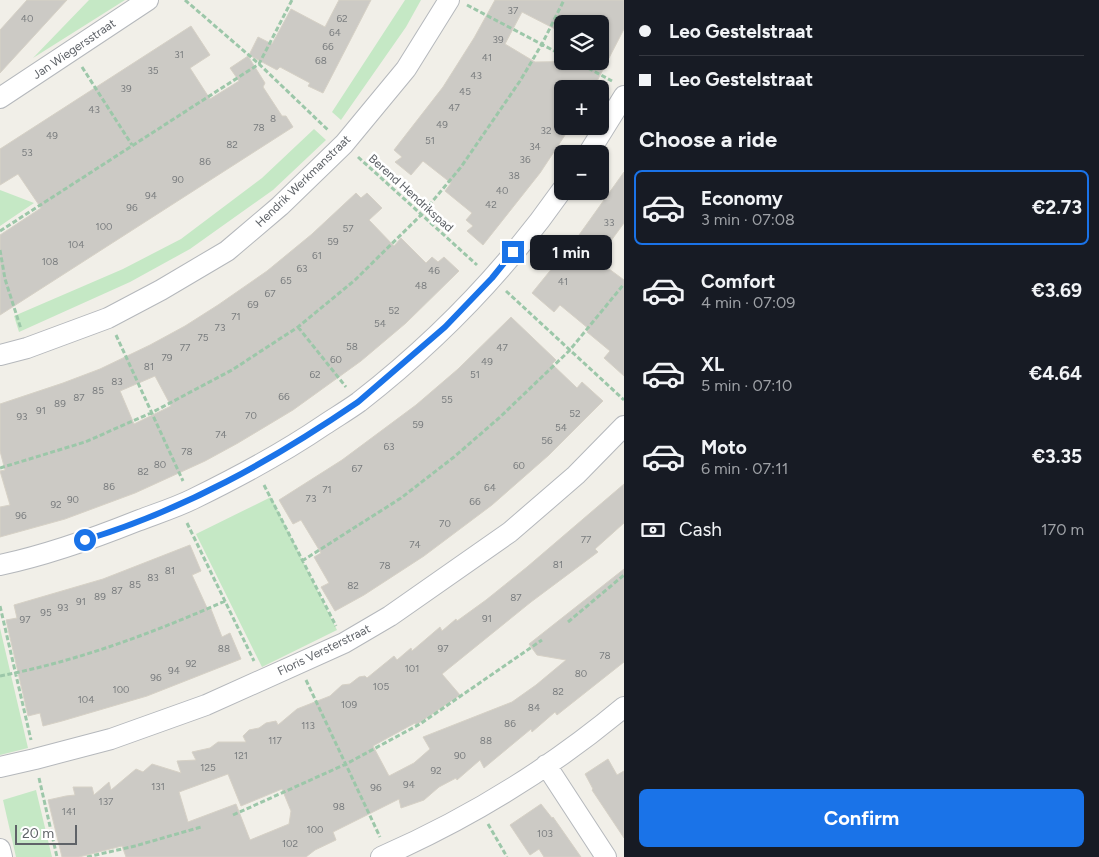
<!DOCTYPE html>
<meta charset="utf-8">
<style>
body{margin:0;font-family:Figtree,sans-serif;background:#242831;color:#f1f3f6;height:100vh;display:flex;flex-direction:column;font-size:19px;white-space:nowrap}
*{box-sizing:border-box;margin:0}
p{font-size:16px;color:#9ea1a6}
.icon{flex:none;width:28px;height:28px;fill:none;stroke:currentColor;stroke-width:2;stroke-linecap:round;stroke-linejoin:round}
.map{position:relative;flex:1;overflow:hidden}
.sheet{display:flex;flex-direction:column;background:#171b24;width:475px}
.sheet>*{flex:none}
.hud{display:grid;align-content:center;height:110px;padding:0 15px;background:#171b24}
.controls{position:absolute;left:554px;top:15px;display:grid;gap:10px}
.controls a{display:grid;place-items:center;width:55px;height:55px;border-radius:8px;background:#171b24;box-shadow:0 1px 4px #0004;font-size:25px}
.scale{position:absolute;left:15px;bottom:12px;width:62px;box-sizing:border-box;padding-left:5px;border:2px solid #5f6368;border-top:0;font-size:14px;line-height:18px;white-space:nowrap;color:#5f6368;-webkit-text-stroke:4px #fff;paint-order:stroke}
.end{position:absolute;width:22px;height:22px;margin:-11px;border:6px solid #1a73e8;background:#fff;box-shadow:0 0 0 2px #fff}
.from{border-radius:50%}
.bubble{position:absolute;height:35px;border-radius:8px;background:#171b24;box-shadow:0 1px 4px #0004;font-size:16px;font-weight:700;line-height:35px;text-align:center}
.hud b{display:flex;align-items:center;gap:18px;height:48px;font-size:19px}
.hud b+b{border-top:1px solid #363941}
.hud i{width:12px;height:12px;background:#f1f3f6}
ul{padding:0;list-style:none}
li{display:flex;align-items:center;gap:15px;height:75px;margin:0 10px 8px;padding:0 5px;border:2px solid transparent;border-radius:8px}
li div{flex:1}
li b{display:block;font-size:19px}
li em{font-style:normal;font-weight:700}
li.on{border-color:#1a73e8}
li>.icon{width:45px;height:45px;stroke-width:1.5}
h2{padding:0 15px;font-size:22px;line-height:60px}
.pay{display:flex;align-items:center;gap:12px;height:55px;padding:0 15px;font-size:19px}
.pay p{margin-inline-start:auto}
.primary-button{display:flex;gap:10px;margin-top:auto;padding:10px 15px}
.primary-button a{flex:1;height:58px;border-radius:8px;background:#1a73e8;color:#fff;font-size:20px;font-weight:700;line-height:58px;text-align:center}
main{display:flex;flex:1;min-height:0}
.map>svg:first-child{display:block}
</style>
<main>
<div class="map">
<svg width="624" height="857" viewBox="0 0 624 857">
<rect width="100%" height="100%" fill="#f1efe8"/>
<path fill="#c5e8c5" d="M89 0H125L33 58Z
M405 0H421L406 27 341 120 332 112Z
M314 129 326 140 273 190 190 249 130 282 19 332 14 316 123 269 181 239 262 178Z
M0 190 34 203 0 226Z
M271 497 337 630 262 667 196 534Z
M0 628 28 748 0 755Z
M36 790 52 857H16L3 800Z"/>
<path fill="#cccac5" stroke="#d6d1c6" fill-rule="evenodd" d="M27 0H67L0 73V30Z
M339 0H371L323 93 308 86 310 83 280 67 277 70 249 55 258 37 272 44 291 9 325 27Z
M495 0H624V29L593 89H562V126H571L540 173 483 245 467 231 473 226 466 220 472 213 445 191 451 183 423 161 411 175 395 162 402 157 394 150 443 87 474 38ZM522 12 561 32 562 24H600V61L535 62 505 44Z
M191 26 210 55 190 68 210 99 239 81 230 68 248 56 265 83 263 87 282 116H286L293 127 0 315V235L41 208 18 174 0 185V149Z
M624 172V223L597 260 624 280V376L604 358 610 351 587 332 589 329 560 305 554 312 532 293 579 235Z
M356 193 361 198 367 193 382 208 369 220 394 246 401 238 426 263 432 257 438 262 444 257 459 271 406 323 361 361 293 410 238 443 205 461 135 493 65 519 0 537V507L10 505 0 471 5 470 0 451V404L63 383 100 369 150 345 185 326 218 305 267 271 312 234ZM155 376 171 406 134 424 120 391Z
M511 317 556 360 552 364 577 388 582 382 603 401 549 455 492 505 424 556 364 595 335 611 321 587 329 583 314 557 321 553 301 520 293 524 279 500 342 460 416 405 458 369Z
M624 484V523L595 549 598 552 531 602 442 674 460 695 416 725 415 723 373 746 389 776 414 763 430 749 423 737 512 702 536 685 566 660 537 655 529 644 624 569V662L557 715 555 712 532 732 531 729 484 768 480 760 457 780 456 778 439 787 424 800 401 808 399 799 333 832 336 840 315 850 306 857H126L122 846 79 857H62L48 800 66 796 75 795 73 787H92L94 795 109 782 111 790 136 769 143 772 152 764 181 773 177 761 196 760 192 752 210 748 218 742H246L243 736 249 730 259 728 266 723 276 721 278 725 297 709 330 696 342 685 350 684 359 677 365 676 367 678 394 656 397 660 411 648 412 651 440 627 442 631 456 619 457 621 486 600 527 567ZM228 774 241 806 282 789 291 811 289 824 250 840 236 804 188 822 179 792Z
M190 545 201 571 192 575 208 610 211 609 222 637 230 633 241 659 147 696 62 721 43 726 40 713 28 716 6 620 17 618 14 605 103 579Z
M608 759 617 775 624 771V838L592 790 593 789 585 774Z
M541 804 552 818 553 817 581 857H544L539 849 530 855 510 825Z"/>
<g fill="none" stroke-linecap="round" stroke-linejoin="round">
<defs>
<path id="street" d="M0 98 148 0
M588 154 624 96
M0 355 27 348 108 318 161 290 227 251 280 206 344 144 406 69 449 0
M0 565C47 555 92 539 137 521 155 514 175 508 193 499 238 477 283 453 324 425 336 417 348 410 359 402 436 342 506 270 562 190
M546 765 606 857
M0 767 35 759 111 739 206 705 344 643 390 616 510 532 576 475 624 426
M0 849 2 857
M381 857C468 819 551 768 624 707"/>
</defs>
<use href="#street" stroke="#b5b8bc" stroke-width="22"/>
<path stroke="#9cc7a9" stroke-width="3" stroke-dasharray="5 2.5" stroke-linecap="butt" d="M185 0 259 64 329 131
M467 5 562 55
M575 61 612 81
M82 67 132 145
M358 157 477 265
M0 231 259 64 292 0
M0 250 5 279 21 329
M506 291 624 400
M298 327 346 387
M116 335 183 481
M0 468 85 442 151 413 232 370 298 327 355 280 421 215 461 167 520 81 542 44 564 0
M264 485 336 626
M187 523 254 661
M302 561 401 498 454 457 499 418 569 351 624 284
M0 606 31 740
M568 622 624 575
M0 676C78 661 153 633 225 601
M306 680 380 837
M39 778 57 857
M233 815 346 764 420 724 542 640
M488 824 507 857
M87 857 135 846 201 827"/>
<use href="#street" stroke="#fff" stroke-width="20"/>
</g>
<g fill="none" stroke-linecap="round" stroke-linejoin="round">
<path stroke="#1a73e8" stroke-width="6" d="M85 540C184 510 273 460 358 402L445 327 492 278 513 252"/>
</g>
<g text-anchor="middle" stroke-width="5" stroke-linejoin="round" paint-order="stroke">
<g font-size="10" fill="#7a7d7f">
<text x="513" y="14">37</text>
<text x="27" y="22">40</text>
<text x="342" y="22">62</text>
<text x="335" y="36">64</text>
<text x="498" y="43">39</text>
<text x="328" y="50">66</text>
<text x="179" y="58">31</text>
<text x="487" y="61">41</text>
<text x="321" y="64">68</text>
<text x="153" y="74">35</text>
<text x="476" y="79">43</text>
<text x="126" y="92">39</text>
<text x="465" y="95">45</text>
<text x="454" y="111">47</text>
<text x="94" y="113">43</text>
<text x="273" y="122">8</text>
<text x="442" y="128">49</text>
<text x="259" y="131">78</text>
<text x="546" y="134">32</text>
<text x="52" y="139">49</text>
<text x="430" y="144">51</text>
<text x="232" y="148">82</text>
<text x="535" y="150">34</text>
<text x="27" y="156">53</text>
<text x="525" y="163">36</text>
<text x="205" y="165">86</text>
<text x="514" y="179">38</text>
<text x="178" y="183">90</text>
<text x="502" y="194">40</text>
<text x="151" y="199">94</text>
<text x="491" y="208">42</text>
<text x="132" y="211">96</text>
<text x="609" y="226">33</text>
<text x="104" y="230">100</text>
<text x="348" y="232">57</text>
<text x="333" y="245">59</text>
<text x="76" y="248">104</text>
<text x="317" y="259">61</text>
<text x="50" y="265">108</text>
<text x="302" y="272">63</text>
<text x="434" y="274">46</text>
<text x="286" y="284">65</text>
<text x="563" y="285">41</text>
<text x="421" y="289">48</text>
<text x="270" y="297">67</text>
<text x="253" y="308">69</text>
<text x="394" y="314">52</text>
<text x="236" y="320">71</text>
<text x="380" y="327">54</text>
<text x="220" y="331">73</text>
<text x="203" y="341">75</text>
<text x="352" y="350">58</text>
<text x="185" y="351">77</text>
<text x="502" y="351">47</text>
<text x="167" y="361">79</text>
<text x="336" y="363">60</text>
<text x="487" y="365">49</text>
<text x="149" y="370">81</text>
<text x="315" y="378">62</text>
<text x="475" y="378">51</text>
<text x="117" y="385">83</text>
<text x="98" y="394">85</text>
<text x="284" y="400">66</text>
<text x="79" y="401">87</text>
<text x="447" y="403">55</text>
<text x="60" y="407">89</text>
<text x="41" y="414">91</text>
<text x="575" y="417">52</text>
<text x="251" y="419">70</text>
<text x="22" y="420">93</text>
<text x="418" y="428">59</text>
<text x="561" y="431">54</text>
<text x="221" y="438">74</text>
<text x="547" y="444">56</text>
<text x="389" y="450">63</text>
<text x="187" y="455">78</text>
<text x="160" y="468">80</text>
<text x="519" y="469">60</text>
<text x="357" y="472">67</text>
<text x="143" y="475">82</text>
<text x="109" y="490">86</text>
<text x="490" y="491">64</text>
<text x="327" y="493">71</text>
<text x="311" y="502">73</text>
<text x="73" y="503">90</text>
<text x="475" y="505">66</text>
<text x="56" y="508">92</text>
<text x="21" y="519">96</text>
<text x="445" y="527">70</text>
<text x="586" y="543">77</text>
<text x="415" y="548">74</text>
<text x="558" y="568">81</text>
<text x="385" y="569">78</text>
<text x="170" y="574">81</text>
<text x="153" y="581">83</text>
<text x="135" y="588">85</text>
<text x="353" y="589">82</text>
<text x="117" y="594">87</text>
<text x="100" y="600">89</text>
<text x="516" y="601">87</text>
<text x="81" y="605">91</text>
<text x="63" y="611">93</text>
<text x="46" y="616">95</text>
<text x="487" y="622">91</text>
<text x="25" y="623">97</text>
<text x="224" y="652">88</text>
<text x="443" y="652">97</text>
<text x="605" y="659">78</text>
<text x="191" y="667">92</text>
<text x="412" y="672">101</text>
<text x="174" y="674">94</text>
<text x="581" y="677">80</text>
<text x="156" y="681">96</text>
<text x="381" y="690">105</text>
<text x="121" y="693">100</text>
<text x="558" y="695">82</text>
<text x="86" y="703">104</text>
<text x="349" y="708">109</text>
<text x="534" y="711">84</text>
<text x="510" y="727">86</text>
<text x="308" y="729">113</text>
<text x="275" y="744">117</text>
<text x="486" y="744">88</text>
<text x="241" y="759">121</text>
<text x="460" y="759">90</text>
<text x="208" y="771">125</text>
<text x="436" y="774">92</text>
<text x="409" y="788">94</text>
<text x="158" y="790">131</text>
<text x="376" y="791">96</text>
<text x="106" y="805">137</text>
<text x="339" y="810">98</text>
<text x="69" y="815">141</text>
<text x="315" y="833">100</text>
<text x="545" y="837">103</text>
<text x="290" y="847">102</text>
</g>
<g font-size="12" fill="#5f6368" stroke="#fff">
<text transform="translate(74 49) rotate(-34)" y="4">Jan Wiegersstraat</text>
<text transform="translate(303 181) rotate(-44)" y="4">Hendrik Werkmanstraat</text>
<text transform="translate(411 193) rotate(42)" y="4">Berend Hendrikspad</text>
<text transform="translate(324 650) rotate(-26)" y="4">Floris Versterstraat</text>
</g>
</g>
</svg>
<div class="controls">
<a><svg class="icon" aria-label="layers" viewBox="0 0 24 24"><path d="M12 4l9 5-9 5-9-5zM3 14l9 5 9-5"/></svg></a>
<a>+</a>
<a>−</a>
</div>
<div class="scale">20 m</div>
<i class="end from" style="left:85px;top:540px"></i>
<i class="end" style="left:513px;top:252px"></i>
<div class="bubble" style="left:530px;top:235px;width:82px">1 min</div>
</div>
<section class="sheet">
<div class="hud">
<b><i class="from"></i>Leo Gestelstraat</b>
<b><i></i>Leo Gestelstraat</b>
</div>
<h2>Choose a ride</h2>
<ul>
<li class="on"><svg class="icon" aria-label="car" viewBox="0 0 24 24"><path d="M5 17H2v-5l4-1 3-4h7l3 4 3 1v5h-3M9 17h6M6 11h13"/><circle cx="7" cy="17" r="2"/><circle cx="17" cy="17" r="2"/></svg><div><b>Economy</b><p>3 min · 07:08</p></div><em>€2.73</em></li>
<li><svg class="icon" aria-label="car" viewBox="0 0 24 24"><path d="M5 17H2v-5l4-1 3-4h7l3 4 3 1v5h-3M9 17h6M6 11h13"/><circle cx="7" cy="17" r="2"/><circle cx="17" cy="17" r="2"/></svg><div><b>Comfort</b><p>4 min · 07:09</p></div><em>€3.69</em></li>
<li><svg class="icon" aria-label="car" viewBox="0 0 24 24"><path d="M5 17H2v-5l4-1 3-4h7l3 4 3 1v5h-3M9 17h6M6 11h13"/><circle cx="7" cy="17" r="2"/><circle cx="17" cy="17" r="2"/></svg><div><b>XL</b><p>5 min · 07:10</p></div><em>€4.64</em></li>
<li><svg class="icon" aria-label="car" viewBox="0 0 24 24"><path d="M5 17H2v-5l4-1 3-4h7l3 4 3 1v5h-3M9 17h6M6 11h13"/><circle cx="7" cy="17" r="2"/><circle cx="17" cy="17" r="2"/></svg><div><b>Moto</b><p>6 min · 07:11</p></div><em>€3.35</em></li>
</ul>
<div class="pay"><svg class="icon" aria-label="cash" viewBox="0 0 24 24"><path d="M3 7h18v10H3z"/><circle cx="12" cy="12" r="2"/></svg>Cash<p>170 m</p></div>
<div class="primary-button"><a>Confirm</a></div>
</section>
</main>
